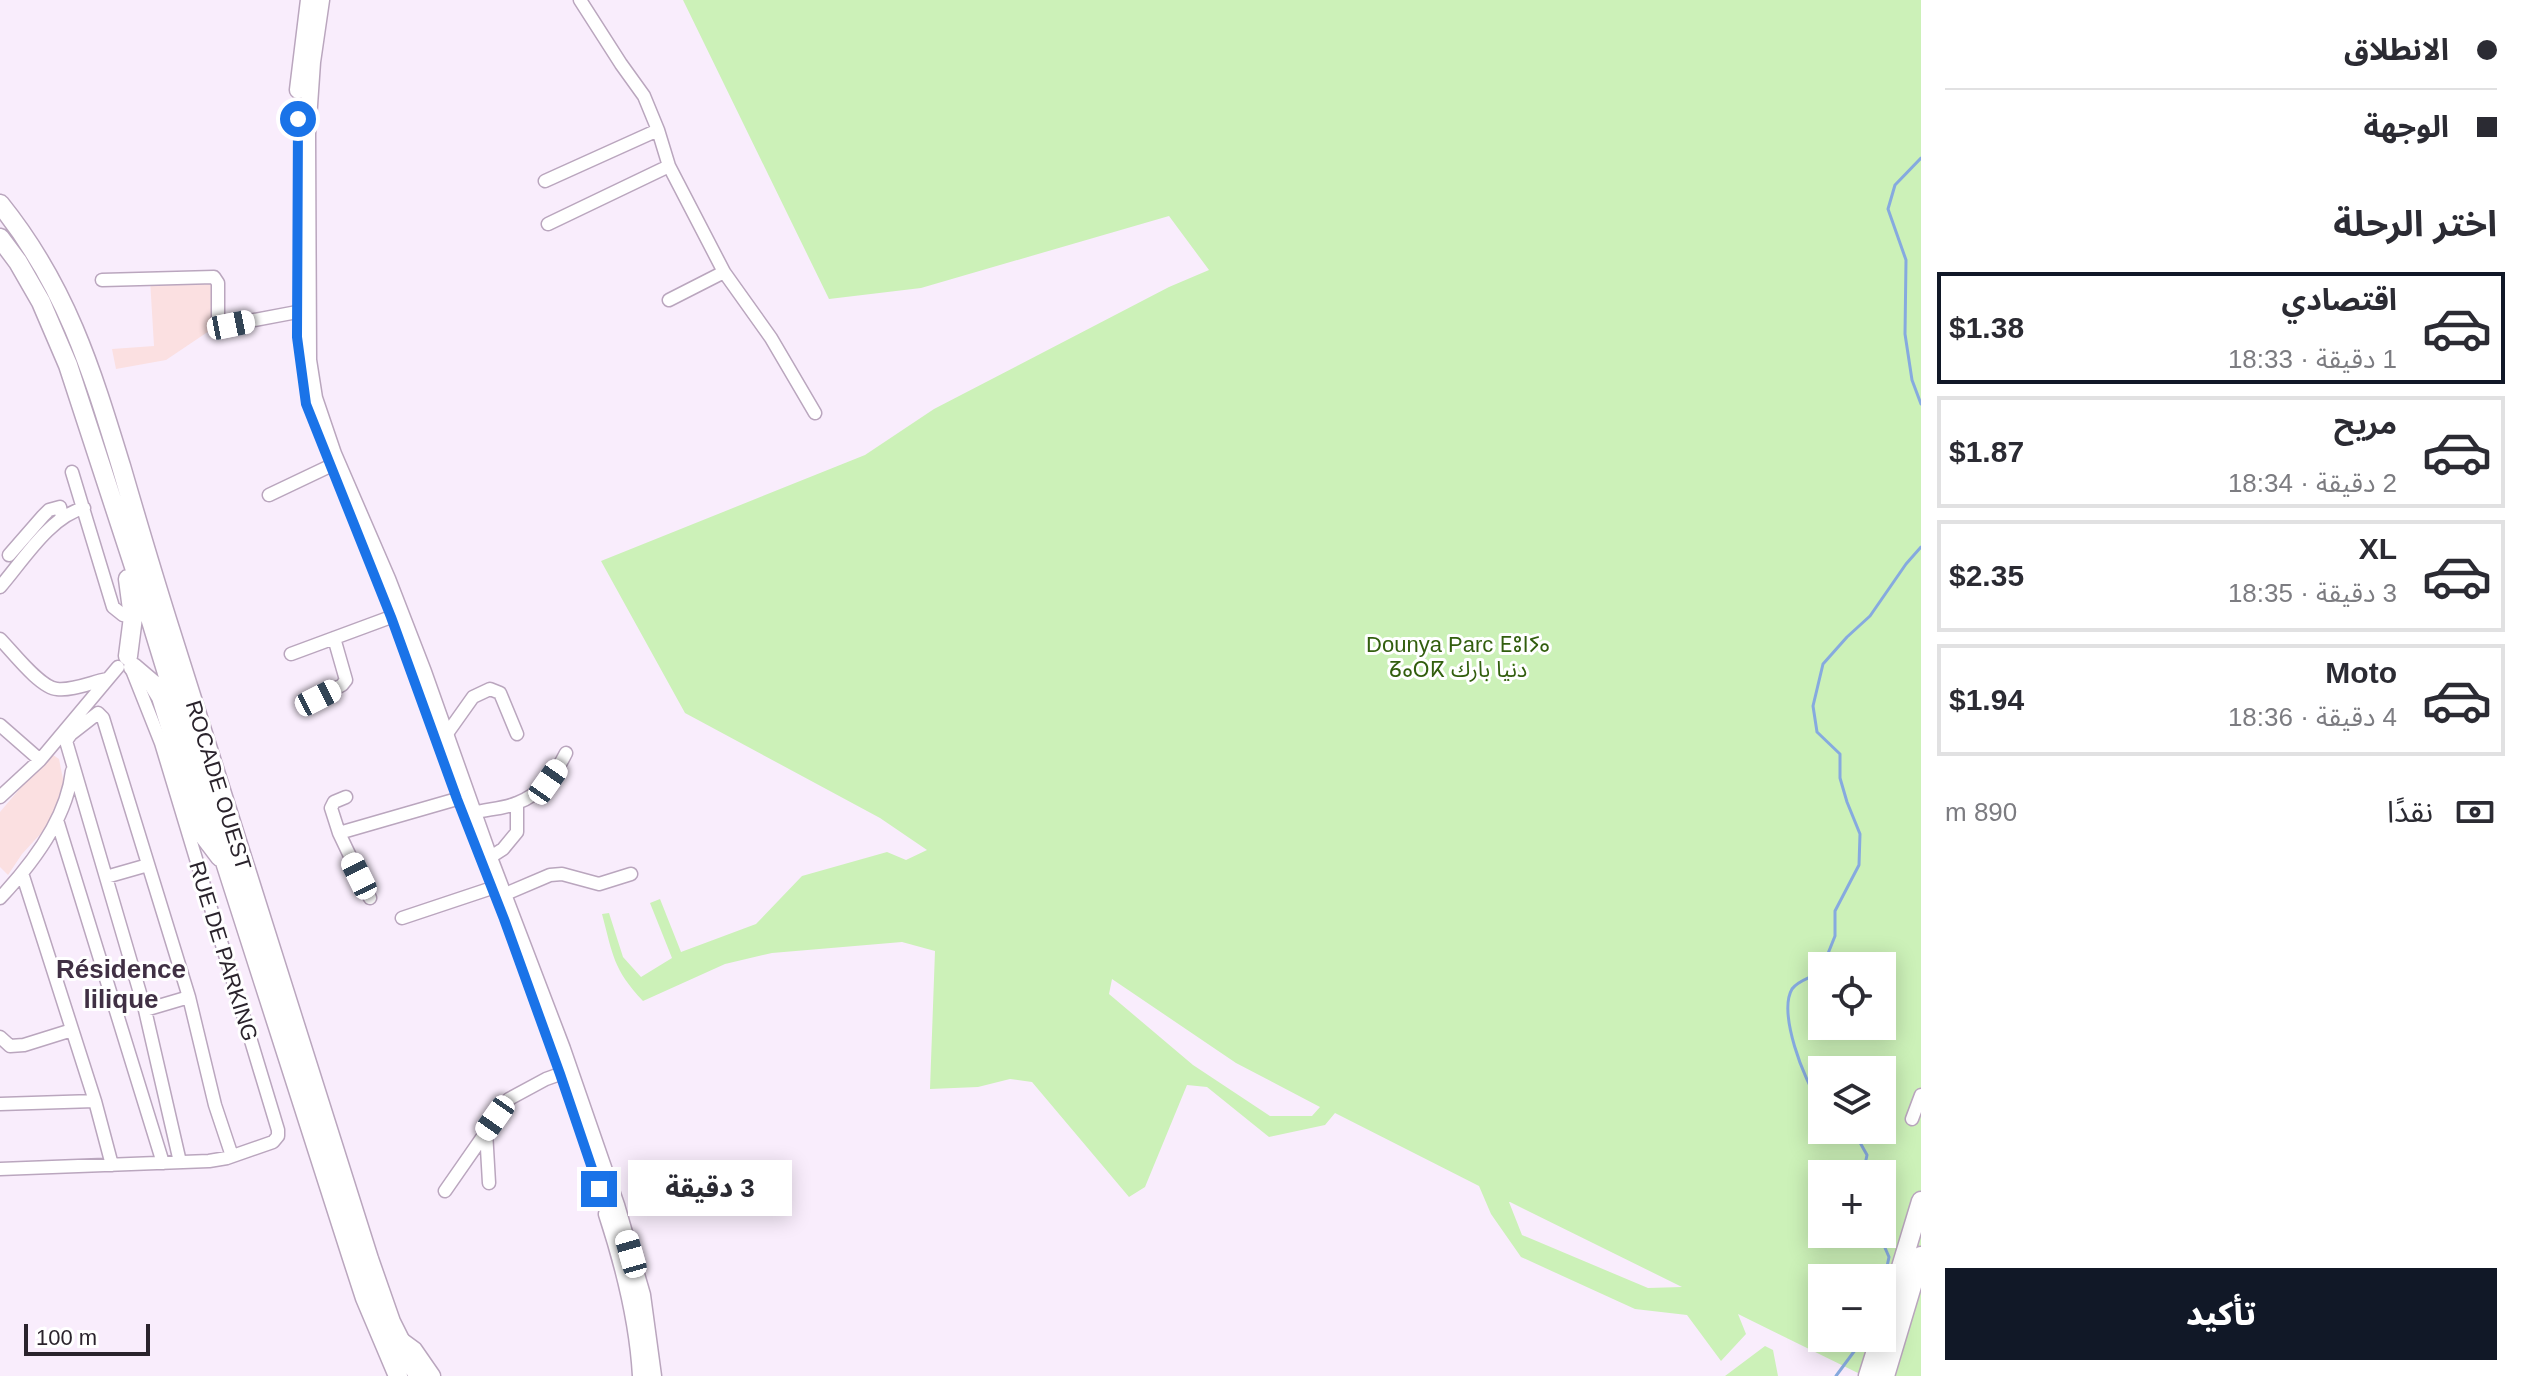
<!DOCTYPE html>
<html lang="ar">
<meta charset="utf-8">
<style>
body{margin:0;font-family:Helvetica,"Noto Sans Arabic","Noto Sans Tifinagh",sans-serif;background:#f7f7f7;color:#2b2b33;direction:rtl;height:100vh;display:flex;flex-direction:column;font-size:30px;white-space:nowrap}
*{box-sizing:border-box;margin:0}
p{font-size:26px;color:#7c7c81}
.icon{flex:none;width:44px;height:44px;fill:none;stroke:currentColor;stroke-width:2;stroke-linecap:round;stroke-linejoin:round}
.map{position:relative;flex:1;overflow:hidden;direction:ltr}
.panel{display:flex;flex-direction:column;background:#fff;width:600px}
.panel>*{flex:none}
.top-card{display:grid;align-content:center;height:176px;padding:0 24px;background:#fff}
.buttons{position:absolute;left:1808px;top:952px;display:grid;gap:16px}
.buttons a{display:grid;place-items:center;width:88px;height:88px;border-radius:0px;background:#fff;box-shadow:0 4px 20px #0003;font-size:40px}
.scale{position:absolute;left:24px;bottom:20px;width:126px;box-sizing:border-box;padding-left:8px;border:4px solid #2a232c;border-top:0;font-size:22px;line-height:28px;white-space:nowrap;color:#2a232c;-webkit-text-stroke:6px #fff;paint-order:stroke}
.end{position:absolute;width:36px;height:36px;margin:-18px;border:10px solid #1a73e8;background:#fff;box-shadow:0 0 0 4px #fff}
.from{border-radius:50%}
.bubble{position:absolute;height:56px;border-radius:0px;background:#fff;box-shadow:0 4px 20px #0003;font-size:26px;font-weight:800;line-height:56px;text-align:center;direction:rtl}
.car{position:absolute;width:24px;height:48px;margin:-24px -12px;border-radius:10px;box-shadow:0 0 6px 2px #0007;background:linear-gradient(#fff 24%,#345 0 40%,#fff 0 76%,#345 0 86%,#fff 0)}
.top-card b{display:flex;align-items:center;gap:28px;height:76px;font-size:30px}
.top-card b+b{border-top:2px solid #e1e1e2}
.top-card i{width:20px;height:20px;background:#2b2b33}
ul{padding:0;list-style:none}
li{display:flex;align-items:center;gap:24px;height:112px;margin:0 16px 12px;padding:0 8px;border:4px solid #e1e1e2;border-radius:0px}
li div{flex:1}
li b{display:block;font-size:30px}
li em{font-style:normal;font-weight:800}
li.selected{border-color:#111827}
li>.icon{width:72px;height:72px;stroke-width:1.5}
h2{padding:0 24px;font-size:36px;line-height:96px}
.pay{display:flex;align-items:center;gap:20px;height:88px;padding:0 24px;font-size:30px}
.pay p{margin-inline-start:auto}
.button{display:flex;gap:16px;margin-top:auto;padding:16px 24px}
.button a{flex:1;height:92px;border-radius:0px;background:#111827;color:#fff;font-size:32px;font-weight:800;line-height:92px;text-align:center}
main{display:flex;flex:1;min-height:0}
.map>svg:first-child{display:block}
</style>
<main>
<section class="panel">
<div class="top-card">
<b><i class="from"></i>الانطلاق</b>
<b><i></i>الوجهة</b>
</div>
<h2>اختر الرحلة</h2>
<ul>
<li class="selected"><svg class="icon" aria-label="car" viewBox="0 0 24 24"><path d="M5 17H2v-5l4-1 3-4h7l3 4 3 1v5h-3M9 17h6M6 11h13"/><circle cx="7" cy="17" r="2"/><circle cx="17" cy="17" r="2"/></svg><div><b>اقتصادي</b><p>1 دقيقة · 18:33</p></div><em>$1.38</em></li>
<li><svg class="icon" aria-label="car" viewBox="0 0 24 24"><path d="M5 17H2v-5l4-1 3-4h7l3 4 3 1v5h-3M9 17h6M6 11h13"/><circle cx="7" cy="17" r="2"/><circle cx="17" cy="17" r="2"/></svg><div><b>مريح</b><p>2 دقيقة · 18:34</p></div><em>$1.87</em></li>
<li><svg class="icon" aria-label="car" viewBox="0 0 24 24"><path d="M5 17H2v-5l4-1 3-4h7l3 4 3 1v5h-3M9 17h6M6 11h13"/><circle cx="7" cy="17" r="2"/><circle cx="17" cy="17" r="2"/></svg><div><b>XL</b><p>3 دقيقة · 18:35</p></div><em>$2.35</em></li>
<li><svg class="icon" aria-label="car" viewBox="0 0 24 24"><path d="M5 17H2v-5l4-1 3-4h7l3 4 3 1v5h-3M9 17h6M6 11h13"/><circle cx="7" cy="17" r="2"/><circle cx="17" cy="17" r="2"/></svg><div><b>Moto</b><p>4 دقيقة · 18:36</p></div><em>$1.94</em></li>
</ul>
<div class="pay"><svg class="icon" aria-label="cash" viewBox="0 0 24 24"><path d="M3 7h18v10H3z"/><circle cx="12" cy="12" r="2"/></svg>نقدًا<p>890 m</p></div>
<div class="button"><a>تأكيد</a></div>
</section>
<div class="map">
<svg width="1921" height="1376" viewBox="0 0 1921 1376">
<rect width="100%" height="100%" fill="#f9edfc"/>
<path fill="#fbe0e1" d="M216 278 218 325 166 360 116 369 112 349 154 346 150 279Z
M50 753 59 759 68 804 22 854 8 875 0 867V812Z"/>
<path fill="#ccf1b8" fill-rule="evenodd" d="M683 0H1921V1376H1864L1738 1314 1746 1334 1721 1361 1687 1315 1635 1309 1521 1257 1491 1214 1479 1186 1335 1113 1325 1125 1269 1137 1207 1087 1187 1085 1145 1187 1129 1197 1032 1082 1010 1079 978 1087 930 1089 935 951 902 942 772 953 725 964 643 1001C613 969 613 955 602 914L609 913 623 957 641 977 672 958 650 903 660 899 681 952 756 924 802 876 887 852 906 860 927 850 880 818 685 713 601 561 865 455 934 409 1169 287 1209 270 1169 216 921 288 829 299ZM1822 966H1882V1026H1822ZM1112 979 1236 1063 1320 1107 1312 1116H1270L1193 1065 1109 994ZM1822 1070H1882V1130H1822ZM1822 1174H1882V1234H1822ZM1509 1202H1510L1682 1287 1648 1288 1522 1235ZM1822 1278H1882V1338H1822Z
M1765 1346 1773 1350 1778 1376H1725Z"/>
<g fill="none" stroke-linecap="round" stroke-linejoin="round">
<path stroke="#86aadf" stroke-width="3" d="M1921 158 1895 185 1888 209 1906 260 1905 334 1912 380 1921 404
M1823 966 1835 936V911L1859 865 1860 834 1847 802 1840 778V754L1817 732 1813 706 1823 664 1847 637 1870 616 1906 564 1921 547
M1819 1101C1804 1081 1778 1013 1792 989 1800 978 1815 978 1822 969
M1853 1130 1867 1155 1863 1174
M1879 1234 1889 1257 1882 1290
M1836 1376 1864 1338"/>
<defs>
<path id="minor" d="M580 0 621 64 644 96 658 130 669 166 724 272 771 338 815 413
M545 181 658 130
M548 224 669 166
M102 280 214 277 218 283V318L228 325 297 312
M669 300 724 272
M72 472 113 607 123 615 133 617
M269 495 330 466
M9 555 43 516 49 510 60 507 62 517
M0 587C22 562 50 516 84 508
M0 639C12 651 40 688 57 689 72 691 92 682 107 679
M291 654 391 617
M318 698 342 685 346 680 334 638
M0 725 40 760
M446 735 473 697 490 689 500 693 517 734
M0 797 40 760 118 667
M346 797 334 802 331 808 339 833 370 898
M473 813C487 809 503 809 517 803 541 794 555 775 566 753
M57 820 163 1163
M339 833 457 799
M489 858 503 849 517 832V804
M22 873 95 1101 112 1165
M106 877 148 865
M503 895 550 875 562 874 599 884 631 874
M0 898C32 864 67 818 72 771
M402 918 492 888
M145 1010 189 997
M0 1037 10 1046 24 1045 72 1030
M0 1104 95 1101
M1912 1119 1921 1095
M486 1131 489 1183
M180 1162 145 1010 66 741 71 734 98 713 103 718 189 997 215 1105 232 1156
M0 1169 209 1161 227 1158 273 1142 278 1136V1130L161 743 132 670
M445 1191 509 1099 546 1079 560 1074"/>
<path id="major" d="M321 0 312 62 307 134 308 360 314 398 333 454 387 579 423 672 489 858 562 1049 616 1205 642 1295 653 1376
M298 90 309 0
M607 1214C624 1266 638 1321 641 1376
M399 1339 414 1350 432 1376"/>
<path id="highway" d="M0 204C66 286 91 368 121 466 137 521 153 575 170 629 236 839 302 1049 369 1259L391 1322 418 1376
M0 238 18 262 41 302 68 365 139 582 225 862 352 1258 365 1298 398 1376
M128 579 133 617 128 656
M133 667 153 684 161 697 204 836 220 857
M1882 1330 1921 1201
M1868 1376 1880 1338
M1885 1376 1921 1256"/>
</defs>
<use href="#minor" stroke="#baa6be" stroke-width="15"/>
<use href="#major" stroke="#baa6be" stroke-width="19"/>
<use href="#highway" stroke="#baa6be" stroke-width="21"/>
<use href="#minor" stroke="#fff" stroke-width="12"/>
<use href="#major" stroke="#fff" stroke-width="16"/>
<use href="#highway" stroke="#fff" stroke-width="18"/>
</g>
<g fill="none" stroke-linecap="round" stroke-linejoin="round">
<path stroke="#1a73e8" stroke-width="10" d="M298 119 297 337 306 404 391 617 457 799 504 919 560 1074 599 1189"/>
</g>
<g text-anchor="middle" stroke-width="6" stroke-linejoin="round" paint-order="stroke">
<g font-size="22" fill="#325e0e" stroke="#fff">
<text x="1458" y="652">Dounya Parc ⴹⵓⵏⵢⴰ<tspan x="1458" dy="25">ⵒⴰⵔⴽ دنيا بارك</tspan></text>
</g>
<g font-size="22" fill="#2a232c" stroke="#fff">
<text transform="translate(219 785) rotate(73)" y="8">ROCADE OUEST</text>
<text transform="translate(224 951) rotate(73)" y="8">RUE DE PARKING</text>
</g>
<g font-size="26" font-weight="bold" fill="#403044" stroke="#fff">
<text x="121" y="978">Résidence<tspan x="121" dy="30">lilique</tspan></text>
</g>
</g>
</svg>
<div class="buttons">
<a><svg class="icon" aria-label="locate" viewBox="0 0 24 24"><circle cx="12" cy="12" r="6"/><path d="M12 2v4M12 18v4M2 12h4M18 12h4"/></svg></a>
<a><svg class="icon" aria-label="layers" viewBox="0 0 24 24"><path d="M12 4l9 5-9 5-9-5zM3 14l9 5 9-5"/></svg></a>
<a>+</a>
<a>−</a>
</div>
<div class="scale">100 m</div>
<i class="end from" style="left:298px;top:119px"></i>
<i class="end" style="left:599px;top:1189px"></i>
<div class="bubble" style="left:628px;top:1160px;width:164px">3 دقيقة</div>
<i class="car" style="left:231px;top:325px;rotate:79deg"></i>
<i class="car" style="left:318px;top:698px;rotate:63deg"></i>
<i class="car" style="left:548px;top:782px;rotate:35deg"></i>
<i class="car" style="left:359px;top:876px;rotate:334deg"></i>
<i class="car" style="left:495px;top:1118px;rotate:215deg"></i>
<i class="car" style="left:631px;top:1254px;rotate:344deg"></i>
</div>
</main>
